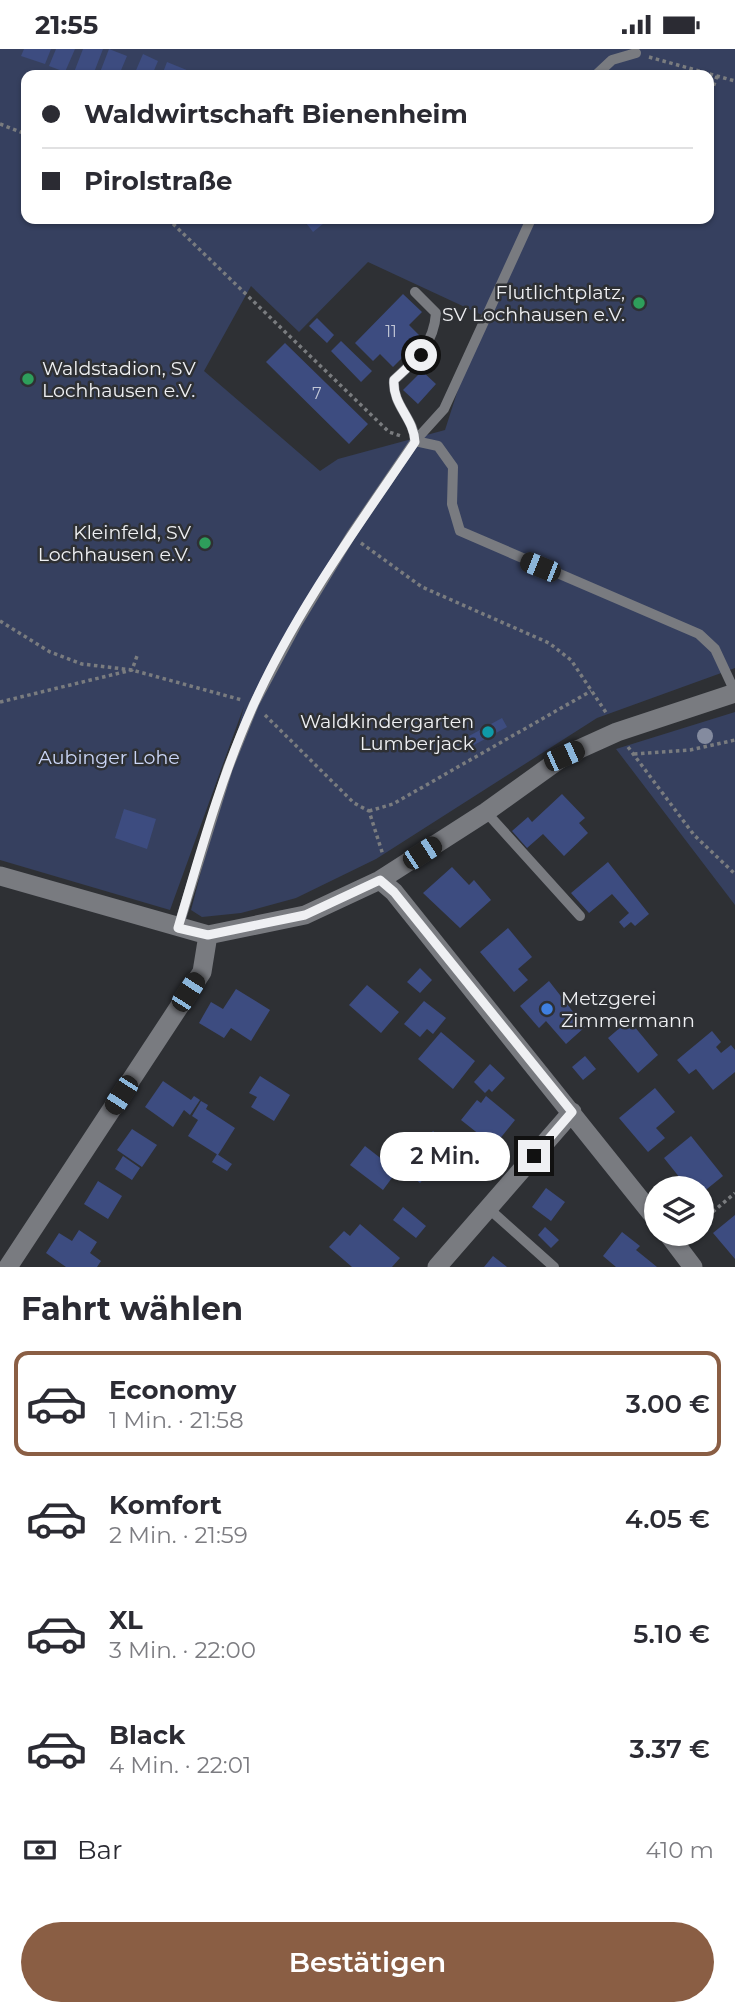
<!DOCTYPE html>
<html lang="de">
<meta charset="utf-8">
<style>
body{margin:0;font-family:Montserrat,sans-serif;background:#f2f2f3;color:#2b2b33;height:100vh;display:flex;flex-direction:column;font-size:26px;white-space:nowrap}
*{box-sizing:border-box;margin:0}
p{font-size:23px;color:#7c7c81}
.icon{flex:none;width:38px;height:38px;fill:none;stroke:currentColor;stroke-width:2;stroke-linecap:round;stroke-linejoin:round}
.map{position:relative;height:1218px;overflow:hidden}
.drawer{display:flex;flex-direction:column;background:#fff;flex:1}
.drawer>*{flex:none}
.banner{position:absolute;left:21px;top:21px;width:693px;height:154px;border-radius:14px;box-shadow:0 2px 5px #0004;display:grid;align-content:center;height:154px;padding:0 21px;background:#fff}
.buttons{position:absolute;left:644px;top:1127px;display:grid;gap:14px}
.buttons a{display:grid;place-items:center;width:70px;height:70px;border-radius:50%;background:#fff;box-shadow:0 2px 5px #0004;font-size:35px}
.end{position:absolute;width:32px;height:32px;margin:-16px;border:9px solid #eff0f3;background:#111;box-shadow:0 0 0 4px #111}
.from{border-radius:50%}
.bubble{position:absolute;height:49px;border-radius:24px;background:#fff;box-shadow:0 2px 5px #0004;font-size:23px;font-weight:600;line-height:49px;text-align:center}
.car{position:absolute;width:21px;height:42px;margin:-21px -10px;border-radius:9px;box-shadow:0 0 5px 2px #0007;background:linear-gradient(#222 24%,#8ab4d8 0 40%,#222 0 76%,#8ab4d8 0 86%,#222 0)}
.banner b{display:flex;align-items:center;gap:24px;height:66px;font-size:26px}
.banner b+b{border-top:2px solid #e1e1e2}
.banner i{width:18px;height:18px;background:#2b2b33}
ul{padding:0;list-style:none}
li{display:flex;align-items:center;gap:21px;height:105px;margin:0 14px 10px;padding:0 7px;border:4px solid transparent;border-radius:14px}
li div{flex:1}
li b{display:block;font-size:26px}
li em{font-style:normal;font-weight:600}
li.active{border-color:#8a5e44}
li>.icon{width:63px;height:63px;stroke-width:1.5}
h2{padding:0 21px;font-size:32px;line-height:84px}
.pay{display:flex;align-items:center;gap:18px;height:77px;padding:0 21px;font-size:26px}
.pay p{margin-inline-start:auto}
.cta{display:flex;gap:14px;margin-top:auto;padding:14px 21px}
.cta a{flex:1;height:80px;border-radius:42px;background:#8a5e44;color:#fff;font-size:28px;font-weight:600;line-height:80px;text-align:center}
.status{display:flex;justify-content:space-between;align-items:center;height:49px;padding:0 35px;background:#fff;direction:ltr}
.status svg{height:19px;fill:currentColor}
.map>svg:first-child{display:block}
</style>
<div class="status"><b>21:55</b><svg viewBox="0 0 49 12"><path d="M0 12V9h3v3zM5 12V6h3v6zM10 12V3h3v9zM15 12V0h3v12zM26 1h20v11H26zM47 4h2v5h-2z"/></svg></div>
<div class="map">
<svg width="735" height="1218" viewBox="0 0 735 1218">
<rect width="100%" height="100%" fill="#2e3034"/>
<path fill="#36405f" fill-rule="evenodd" d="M0 0H735V619L597 669 376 810 296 849 241 864 202 868 191 861 244 657 170 861 0 811ZM26 26H709V170H26ZM368 213 482 266 445 381 338 410 320 422 204 322 251 237 299 283Z
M735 663V856L616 700Z"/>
<path fill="#3d4c80" d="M24 0H51L45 15 21 7Z
M56 0H75L65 23 49 17Z
M83 0H103L93 26H73Z
M109 0 127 7 119 26H99Z
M143 5 158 12 152 26H134Z
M167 13 194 24 193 26H162Z
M303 170H329L313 183Z
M403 245 422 263 409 276 422 289 393 318 380 305 373 312 355 294Z
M317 269 334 286 327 294 309 277Z
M341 292 372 322 361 333 331 302Z
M285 294 368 375 349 395 266 313Z
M422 322 436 335 418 355 403 341Z
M502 669 507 678 474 696 469 687Z
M562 745 585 769 579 774 588 784 564 807 543 785 527 799 512 782 528 768 532 773Z
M124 760 156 770 147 800 115 789Z
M608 813 649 865 635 877 631 873 624 879 619 873 629 864 612 845 589 864 571 844Z
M452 818 469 836 474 831 491 851 460 879 423 844Z
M508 879 532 908 518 920 528 931 514 943 480 903Z
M420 919 432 931 420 944 407 933Z
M549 932 585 978 566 995 546 972 539 979 520 957Z
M367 936 399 963 381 984 349 956Z
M236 940 270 961 251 992 231 979 224 989 199 974 211 953 223 960Z
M424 952 446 969 433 985 427 980 420 988 404 975Z
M629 971 658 1006 638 1024 608 989Z
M712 982 721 993 716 998 721 1004 731 996 735 1001V1023L713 1041 696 1020 689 1025 677 1011Z
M441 983 475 1012 453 1040 418 1010Z
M585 1007 596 1020 583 1031 572 1018Z
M490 1015 505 1029 492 1043 489 1040 485 1044 474 1033Z
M260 1027 290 1046 274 1072 251 1058 257 1048 249 1044Z
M163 1032 191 1051 194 1047 200 1051 190 1066 184 1061 173 1078 145 1058Z
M655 1039 675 1063 656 1079 665 1089 648 1103 619 1069Z
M486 1047 515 1071 494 1097 461 1071 477 1051 481 1054Z
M201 1052 208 1056 206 1060 235 1079 218 1106 188 1087 198 1071 192 1067Z
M132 1080 157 1096 142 1118 117 1101Z
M433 1082 451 1097 420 1134 402 1119 421 1096 416 1093 422 1086 426 1090Z
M691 1087 723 1127 702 1144V1139H688L664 1109Z
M365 1097 397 1122 383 1141 350 1116Z
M217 1105 232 1115 227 1122 212 1113Z
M123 1107 140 1119 132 1131 115 1120Z
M98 1132 122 1147 108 1170 84 1155Z
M546 1139 565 1153 551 1172 532 1158Z
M403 1158 426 1177 416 1189 393 1171Z
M735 1166V1210L713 1184Z
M360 1175 400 1209 392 1218H352L329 1198 344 1182 350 1187Z
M545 1178 559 1191 551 1199 538 1186Z
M79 1181 97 1193 90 1204 101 1212 97 1218H66L46 1204 59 1184 72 1192Z
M622 1183 640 1197 636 1201 657 1218H616L603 1207Z
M493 1207 507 1218H484Z"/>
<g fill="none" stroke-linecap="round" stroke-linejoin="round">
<path stroke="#7a7c7f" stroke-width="3.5" stroke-dasharray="3.5 3.5" stroke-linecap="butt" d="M649 8 735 32
M709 50 717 27
M0 75 26 85
M168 170 389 383 401 387
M361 494 422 538 549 594 571 611 607 665
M0 572 50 603 82 615 132 621 242 651
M0 653 132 621 137 607
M265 666 354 754 369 762 383 806
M628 698 694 786 735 825
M634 705 690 701 735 691
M369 762 393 755 591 642
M702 1172 735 1144"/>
<path stroke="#797b80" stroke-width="10" d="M596 26 612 11 636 4
M415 243 436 264C434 295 416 311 394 331 392 356 414 369 415 392
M415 392 438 397 453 418 452 455 460 482 699 585 715 600 735 643
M486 763 580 867
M178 879 228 719 254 655 297 575 351 486 415 392 444 360 531 170
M488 1159 554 1218"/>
<path stroke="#797b80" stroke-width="19" d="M0 827 208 886 305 866 380 831 486 763 564 707 617 683 735 644
M380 831 394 843 656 1170
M668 1185 693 1218
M8 1218 202 923 208 886
M437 1218 572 1063"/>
</g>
<circle fill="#848b9f" cx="705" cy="687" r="8"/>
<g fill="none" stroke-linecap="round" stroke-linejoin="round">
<path stroke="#eff0f3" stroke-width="9" d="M421 306 394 331C392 356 414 369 415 393 358 477 295 563 253 657 221 728 200 805 178 879L208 886 305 866 380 831 394 843 572 1063 534 1107"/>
</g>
<g fill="#2e9e5b" stroke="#2e3034" stroke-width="2.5">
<circle cx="639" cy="254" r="7"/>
<circle cx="28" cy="330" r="7"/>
<circle cx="205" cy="494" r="7"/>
</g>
<circle fill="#0f9aa8" stroke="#2e3034" stroke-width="2.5" cx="488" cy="683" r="7"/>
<circle fill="#3f7fe0" stroke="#2e3034" stroke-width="2.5" cx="547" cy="960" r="7"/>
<g text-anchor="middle" stroke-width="5" stroke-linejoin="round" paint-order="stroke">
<g font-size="16" fill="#c2c7d6">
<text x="391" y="288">11</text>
<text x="317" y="350">7</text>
</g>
<g font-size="19" fill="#eff0f3" stroke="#2e3034" text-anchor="end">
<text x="625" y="250">Flutlichtplatz,<tspan x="625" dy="22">SV Lochhausen e.V.</tspan></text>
<text x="42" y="326" text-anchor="start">Waldstadion, SV<tspan x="42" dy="22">Lochhausen e.V.</tspan></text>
<text x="191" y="490">Kleinfeld, SV<tspan x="191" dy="22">Lochhausen e.V.</tspan></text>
<text x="474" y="679">Waldkindergarten<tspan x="474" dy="22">Lumberjack</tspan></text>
<text x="561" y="956" text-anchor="start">Metzgerei<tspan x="561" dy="22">Zimmermann</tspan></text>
</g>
<g font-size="19" fill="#cbd6f7" stroke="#2e3034">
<text x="109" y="715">Aubinger Lohe</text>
</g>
</g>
</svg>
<div class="buttons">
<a><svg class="icon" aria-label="layers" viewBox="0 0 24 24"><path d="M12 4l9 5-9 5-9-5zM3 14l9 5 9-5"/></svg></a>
</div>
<i class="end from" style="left:421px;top:306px"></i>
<i class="end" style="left:534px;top:1107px"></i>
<div class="bubble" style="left:380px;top:1083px;width:130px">2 Min.</div>
<i class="car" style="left:540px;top:518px;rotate:292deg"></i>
<i class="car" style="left:564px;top:707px;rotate:66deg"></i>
<i class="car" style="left:422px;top:804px;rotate:57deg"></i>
<i class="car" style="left:188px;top:943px;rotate:33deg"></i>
<i class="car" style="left:121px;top:1046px;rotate:213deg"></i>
<div class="banner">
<b><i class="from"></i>Waldwirtschaft Bienenheim</b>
<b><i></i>Pirolstraße</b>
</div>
</div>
<section class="drawer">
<h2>Fahrt wählen</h2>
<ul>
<li class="active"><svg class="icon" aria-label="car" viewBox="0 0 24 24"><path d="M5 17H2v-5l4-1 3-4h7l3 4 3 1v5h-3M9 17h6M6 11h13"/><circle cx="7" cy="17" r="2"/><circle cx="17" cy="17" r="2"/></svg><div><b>Economy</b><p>1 Min. · 21:58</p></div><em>3.00 €</em></li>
<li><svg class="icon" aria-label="car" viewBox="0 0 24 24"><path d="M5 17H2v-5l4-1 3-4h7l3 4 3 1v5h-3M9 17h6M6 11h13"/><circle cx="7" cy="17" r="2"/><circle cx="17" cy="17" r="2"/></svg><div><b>Komfort</b><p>2 Min. · 21:59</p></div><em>4.05 €</em></li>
<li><svg class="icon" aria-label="car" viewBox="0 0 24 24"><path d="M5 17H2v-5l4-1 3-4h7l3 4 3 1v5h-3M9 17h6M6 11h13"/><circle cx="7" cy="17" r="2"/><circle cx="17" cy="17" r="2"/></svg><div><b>XL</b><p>3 Min. · 22:00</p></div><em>5.10 €</em></li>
<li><svg class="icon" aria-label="car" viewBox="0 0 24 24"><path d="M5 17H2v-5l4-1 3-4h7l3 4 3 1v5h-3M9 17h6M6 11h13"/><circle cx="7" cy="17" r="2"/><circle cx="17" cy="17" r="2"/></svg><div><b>Black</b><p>4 Min. · 22:01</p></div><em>3.37 €</em></li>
</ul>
<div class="pay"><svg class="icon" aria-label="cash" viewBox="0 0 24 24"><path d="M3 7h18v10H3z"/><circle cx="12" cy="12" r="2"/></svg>Bar<p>410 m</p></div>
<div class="cta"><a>Bestätigen</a></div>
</section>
